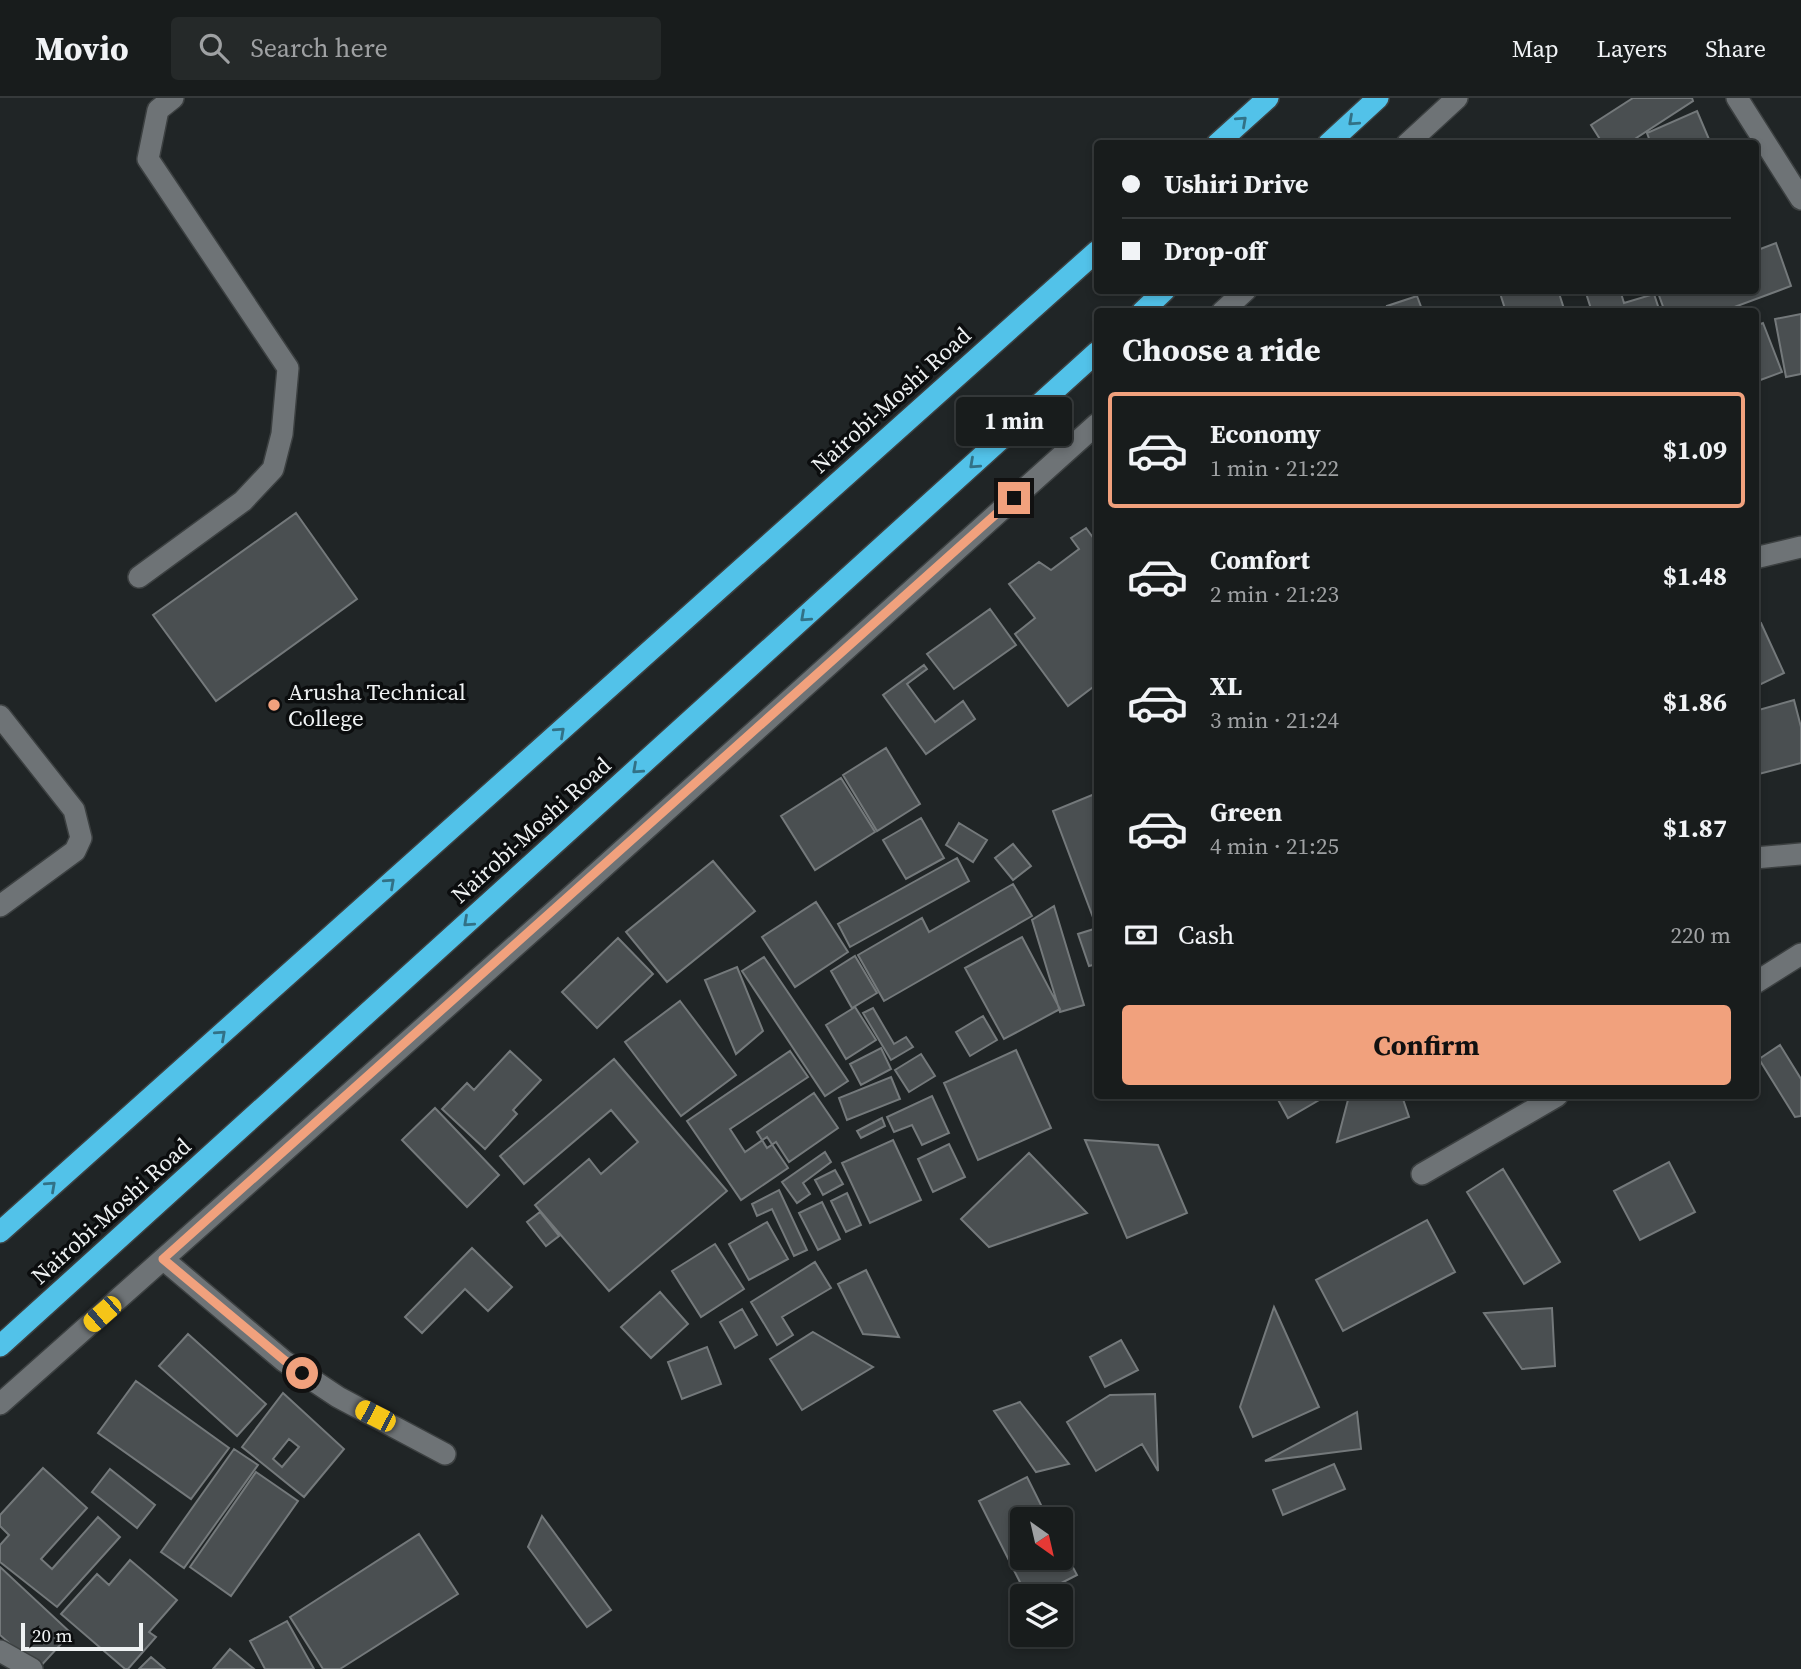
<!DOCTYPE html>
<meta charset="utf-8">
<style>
body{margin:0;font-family:"Source Serif 4",serif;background:#252929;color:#f1f3f6;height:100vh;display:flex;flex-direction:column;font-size:26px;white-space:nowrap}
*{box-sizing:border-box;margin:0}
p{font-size:23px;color:#9fa1a3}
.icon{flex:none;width:38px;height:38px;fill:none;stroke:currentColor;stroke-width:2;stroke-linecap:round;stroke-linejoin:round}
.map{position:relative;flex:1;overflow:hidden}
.details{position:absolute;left:1094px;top:210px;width:665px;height:791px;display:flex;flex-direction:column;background:#181c1c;border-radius:7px;box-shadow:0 4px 10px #0003,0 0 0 2px #363a3b}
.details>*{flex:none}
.guide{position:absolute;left:1094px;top:42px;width:665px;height:154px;border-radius:7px;box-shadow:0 4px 10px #0003,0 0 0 2px #363a3b;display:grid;align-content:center;height:154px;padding:0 28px;background:#181c1c}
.needle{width:46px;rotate:146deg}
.fabs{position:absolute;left:1010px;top:1409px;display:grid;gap:14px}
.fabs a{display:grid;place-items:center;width:63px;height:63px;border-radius:7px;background:#181c1c;box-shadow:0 4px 10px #0003,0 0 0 2px #363a3b;font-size:35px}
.scale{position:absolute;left:21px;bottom:18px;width:122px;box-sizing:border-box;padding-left:7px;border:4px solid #eff2f3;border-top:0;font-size:19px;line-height:24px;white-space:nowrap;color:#eff2f3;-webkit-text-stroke:5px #0b0d0e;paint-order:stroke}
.end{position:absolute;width:32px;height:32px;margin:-16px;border:9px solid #f1a17d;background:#111;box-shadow:0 0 0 4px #111}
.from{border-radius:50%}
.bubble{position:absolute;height:49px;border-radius:7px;background:#181c1c;box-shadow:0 4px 10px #0003,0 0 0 2px #363a3b;font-size:23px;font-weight:700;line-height:49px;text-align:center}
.car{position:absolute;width:21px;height:42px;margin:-21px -10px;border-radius:9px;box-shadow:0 0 5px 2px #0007;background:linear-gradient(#f5c518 24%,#345 0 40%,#f5c518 0 76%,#345 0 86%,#f5c518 0)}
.guide b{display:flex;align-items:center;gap:24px;height:66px;font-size:26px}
.guide b+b{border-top:2px solid #363a3b}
.guide i{width:18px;height:18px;background:#f1f3f6}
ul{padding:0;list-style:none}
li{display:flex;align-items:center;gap:21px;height:116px;margin:0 14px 10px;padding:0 14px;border:4px solid transparent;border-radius:7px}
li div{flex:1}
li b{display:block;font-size:26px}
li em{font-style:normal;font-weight:700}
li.current{border-color:#f1a17d}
li>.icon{width:63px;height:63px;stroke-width:1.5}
h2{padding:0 28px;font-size:32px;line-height:84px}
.pay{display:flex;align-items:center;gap:18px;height:77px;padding:0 28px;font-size:26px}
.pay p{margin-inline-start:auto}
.action{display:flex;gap:14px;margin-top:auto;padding:14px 28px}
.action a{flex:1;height:80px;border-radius:7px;background:#f1a17d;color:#111;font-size:28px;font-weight:700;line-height:80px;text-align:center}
header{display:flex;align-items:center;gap:42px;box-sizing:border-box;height:98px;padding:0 35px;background:#181c1c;border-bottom:2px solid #363a3b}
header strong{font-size:33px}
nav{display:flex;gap:38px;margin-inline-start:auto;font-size:24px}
.search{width:490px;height:63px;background:#252929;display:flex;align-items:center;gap:18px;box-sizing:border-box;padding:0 24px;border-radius:7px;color:#9fa1a3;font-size:26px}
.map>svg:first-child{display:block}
</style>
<header>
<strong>Movio</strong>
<div class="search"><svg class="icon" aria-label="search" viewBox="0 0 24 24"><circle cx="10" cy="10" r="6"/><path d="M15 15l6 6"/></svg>Search here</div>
<nav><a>Map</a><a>Layers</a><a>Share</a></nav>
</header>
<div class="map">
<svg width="1801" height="1571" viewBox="0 0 1801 1571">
<rect width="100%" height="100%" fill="#202526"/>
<path fill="#4a4f51" stroke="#74797b" stroke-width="2" fill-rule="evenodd" d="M1633 0H1692L1693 3 1627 46H1603L1591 27Z
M1697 13 1711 46H1651L1647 35Z
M1776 145 1791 188 1721 214H1665L1657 192H1755V153Z
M1499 192H1558L1565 214H1506Z
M1585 192H1620L1624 205 1654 196 1660 214H1592Z
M1417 198 1423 214H1389L1387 208Z
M1801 216V276L1786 279 1775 221Z
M1763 225 1782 274 1755 284V228Z
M296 415 357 501 216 603 153 517Z
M1086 430 1097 445V586L1068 608 1015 536 1035 520 1009 486 1039 464 1051 472 1079 451 1071 440Z
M990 511 1016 547 954 591 927 556Z
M1761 525 1784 575 1755 589V528Z
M924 567 927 571 907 586 935 624 963 603 975 621 926 656 883 597Z
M1794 602 1801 629V665L1755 677V613Z
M886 650 920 706 877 733 843 677Z
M841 680 875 734 815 772 781 718Z
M1097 695V866L1089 868 1078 836 1097 830 1053 713Z
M921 720 944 760 906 781 883 742Z
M959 725 987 742 973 764 946 747Z
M1013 746 1031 768 1013 782 995 760Z
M957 760 969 783 850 849 838 826Z
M713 763 755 813 667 884 626 834Z
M1013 786 1032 818 884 903 858 857 922 820 929 834Z
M816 804 848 854 795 889 762 839Z
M1054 808 1084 907 1060 914 1032 822Z
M1022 839 1060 911 1004 941 965 870Z
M618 840 653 876 597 930 562 894Z
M855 858 877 895 852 910 831 873Z
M764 859 848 983 825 998 742 873Z
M737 869 763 933 736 956 705 882Z
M680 903 736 977 681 1018 625 944Z
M855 909 876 942 846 961 826 927Z
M873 910 894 946 906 939 913 949 891 962 863 915Z
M983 918 997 942 970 958 956 934Z
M1780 947 1801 981V1018L1795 1019 1759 961Z
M881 950 891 971 861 987 850 966Z
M1016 952 1051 1030 978 1062 944 985Z
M510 953 541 982 513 1012 517 1016 485 1051 442 1011 467 985 474 992Z
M790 953 808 979 730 1031 745 1054 767 1039 788 1070 741 1102 687 1023Z
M921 956 935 978 909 994 895 972Z
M614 961 727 1093 609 1193 535 1107 589 1061 601 1076 638 1044 611 1012 524 1086 500 1058Z
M891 979 900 1001 847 1022 839 1000Z
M814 995 838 1030 789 1064 776 1044 767 1050 757 1034Z
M932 998 949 1035 922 1047 912 1027 894 1034 887 1019Z
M1276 998H1326L1288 1020Z
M1349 998H1402L1409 1019 1337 1044Z
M435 1010 499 1077 467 1109 402 1042Z
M882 1020 885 1028 861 1040 857 1033Z
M893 1042 921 1102 870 1125 842 1065Z
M1085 1042 1158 1047 1187 1115 1127 1140Z
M949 1046 965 1079 933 1094 918 1061Z
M825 1054 831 1064 803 1085 810 1096 797 1105 782 1084Z
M1029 1055 1087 1115 989 1149 961 1121Z
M1669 1064 1695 1114 1640 1142 1614 1093Z
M1503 1071 1560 1164 1524 1186 1467 1094Z
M835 1072 843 1086 823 1097 815 1082Z
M779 1092 807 1152 794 1158 772 1111 757 1118 752 1106Z
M847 1095 861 1127 846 1134 831 1103Z
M822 1104 840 1141 818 1152 799 1115Z
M540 1114 559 1138 546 1148 527 1124Z
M1427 1122 1455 1174 1343 1233 1316 1182Z
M767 1124 788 1161 749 1182 729 1146Z
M715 1146 744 1191 701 1219 672 1173Z
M472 1150 512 1189 488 1213 465 1191 422 1235 405 1219Z
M815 1164 831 1190 782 1219 793 1237 777 1247 751 1204Z
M866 1172 899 1239 863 1236 838 1186Z
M660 1194 688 1226 651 1260 621 1229Z
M1274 1209 1319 1309 1253 1339 1240 1309Z
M1552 1210 1555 1268 1522 1271 1484 1215Z
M742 1211 757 1237 735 1250 720 1224Z
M813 1234 873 1269 802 1312 770 1261Z
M188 1236 266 1306 237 1338 159 1268Z
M1121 1242 1138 1272 1105 1289 1090 1259Z
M707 1249 721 1286 682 1301 668 1264Z
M136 1283 229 1350 191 1401 98 1335Z
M283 1295 344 1351 304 1399 242 1349ZM289 1341 299 1349 282 1369 273 1361Z
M1155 1296 1158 1373 1142 1346 1096 1373 1067 1324 1110 1297Z
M1020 1304 1069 1366 1036 1374 994 1313Z
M1357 1314 1361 1351 1265 1363Z
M234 1351 258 1367 184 1470 161 1454Z
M1334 1366 1345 1391 1283 1417 1273 1392Z
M43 1370 87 1410 41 1461 52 1471 98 1419 120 1439 57 1509 0 1464V1447L9 1437 0 1428V1417Z
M110 1371 155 1407 137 1430 92 1394Z
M256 1374 298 1403 231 1498 190 1469Z
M1027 1379 1048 1421H1022V1460H1060V1445L1077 1477 1036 1498H1027L979 1403Z
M542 1418 611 1512 587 1529 528 1449Z
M419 1436 458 1496 340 1571H323L290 1519Z
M130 1462 177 1502 149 1534 156 1539 128 1571H125L61 1516 97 1476 109 1487Z
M0 1469 71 1535 38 1571 0 1537Z
M287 1523 314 1571H265L250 1543Z
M230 1551 254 1571H213Z
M151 1559 165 1571H139Z"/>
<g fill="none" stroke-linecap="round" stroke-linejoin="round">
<defs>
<path id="minor" d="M1737 0 1801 101
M1407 46 1457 0
M1222 214 1246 192
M1755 460 1801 449
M139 479 243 403 273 371 282 336 288 270 148 61 158 12 173 0
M0 618 74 712 81 740 75 753 0 808
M1755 760 1801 756
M1755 885 1801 856
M1422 1076 1557 998
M163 1161 284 1263 338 1299 445 1356
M0 1306 558 810 1097 326
M0 1553 32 1571"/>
<path id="highway" d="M1217 46 1268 0
M1328 46 1378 0
M1142 214 1165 192
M0 1134 1097 153
M0 1248 1097 254"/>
</defs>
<use href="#minor" stroke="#3c4041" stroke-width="24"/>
<use href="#highway" stroke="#3c4041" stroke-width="24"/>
<use href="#minor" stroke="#6e7376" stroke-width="21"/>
<use href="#highway" stroke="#52c2e9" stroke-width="21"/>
</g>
<defs><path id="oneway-chevron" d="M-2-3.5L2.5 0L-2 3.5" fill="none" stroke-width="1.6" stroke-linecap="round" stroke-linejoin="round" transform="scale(1.75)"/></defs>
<g stroke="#327186">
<use href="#oneway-chevron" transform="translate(1242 23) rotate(-42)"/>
<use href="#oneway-chevron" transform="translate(1353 23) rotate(138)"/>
<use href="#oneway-chevron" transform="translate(974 366) rotate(138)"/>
<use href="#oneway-chevron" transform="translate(805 519) rotate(138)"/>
<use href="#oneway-chevron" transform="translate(560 634) rotate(-42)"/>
<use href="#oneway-chevron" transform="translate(637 671) rotate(138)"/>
<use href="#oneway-chevron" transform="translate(390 785) rotate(-42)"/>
<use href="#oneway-chevron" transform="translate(468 824) rotate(138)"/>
<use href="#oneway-chevron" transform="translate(221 937) rotate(-42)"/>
<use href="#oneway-chevron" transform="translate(51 1088) rotate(-42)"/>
</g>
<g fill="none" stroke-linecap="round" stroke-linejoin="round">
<path stroke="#f1a17d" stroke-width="9" d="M302 1275 284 1262 163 1161 1014 400"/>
</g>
<circle fill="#f1a17d" stroke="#0b0d0e" stroke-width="2.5" cx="274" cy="607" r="7"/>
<g text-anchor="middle" stroke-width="7" stroke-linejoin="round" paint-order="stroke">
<g font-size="23" fill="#eff2f3" stroke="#0b0d0e">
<text transform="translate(891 302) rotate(-42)" y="8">Nairobi-Moshi Road</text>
<text transform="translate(531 732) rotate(-42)" y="8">Nairobi-Moshi Road</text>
<text transform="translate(111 1113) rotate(-42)" y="8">Nairobi-Moshi Road</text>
</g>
<g font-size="23" fill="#eff2f3" stroke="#0b0d0e" text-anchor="start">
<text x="288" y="602">Arusha Technical<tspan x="288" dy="26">College</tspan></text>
</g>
</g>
</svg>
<div class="fabs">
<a><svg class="needle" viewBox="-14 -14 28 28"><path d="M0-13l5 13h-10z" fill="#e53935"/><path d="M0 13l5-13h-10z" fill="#9fa1a3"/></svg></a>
<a><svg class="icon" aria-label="layers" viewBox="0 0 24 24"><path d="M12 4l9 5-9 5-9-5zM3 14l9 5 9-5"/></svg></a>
</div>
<div class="scale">20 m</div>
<i class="end from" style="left:302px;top:1275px"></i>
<i class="end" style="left:1014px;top:400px"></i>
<div class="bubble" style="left:956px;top:299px;width:116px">1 min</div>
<i class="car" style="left:102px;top:1216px;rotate:229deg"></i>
<i class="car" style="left:375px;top:1318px;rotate:297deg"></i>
<div class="guide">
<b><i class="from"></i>Ushiri Drive</b>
<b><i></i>Drop-off</b>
</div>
<section class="details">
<h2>Choose a ride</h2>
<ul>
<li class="current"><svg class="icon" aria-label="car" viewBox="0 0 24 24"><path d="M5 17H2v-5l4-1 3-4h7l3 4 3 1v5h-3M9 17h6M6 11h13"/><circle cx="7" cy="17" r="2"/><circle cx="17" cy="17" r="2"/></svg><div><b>Economy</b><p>1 min · 21:22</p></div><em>$1.09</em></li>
<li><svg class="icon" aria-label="car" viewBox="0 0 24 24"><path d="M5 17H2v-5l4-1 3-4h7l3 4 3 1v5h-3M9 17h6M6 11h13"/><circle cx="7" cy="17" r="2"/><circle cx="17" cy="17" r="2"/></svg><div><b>Comfort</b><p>2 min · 21:23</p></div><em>$1.48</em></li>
<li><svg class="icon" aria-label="car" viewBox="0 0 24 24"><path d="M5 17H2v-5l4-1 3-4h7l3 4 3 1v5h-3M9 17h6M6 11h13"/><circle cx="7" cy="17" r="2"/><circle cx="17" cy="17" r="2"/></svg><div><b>XL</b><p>3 min · 21:24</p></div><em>$1.86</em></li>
<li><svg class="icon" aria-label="car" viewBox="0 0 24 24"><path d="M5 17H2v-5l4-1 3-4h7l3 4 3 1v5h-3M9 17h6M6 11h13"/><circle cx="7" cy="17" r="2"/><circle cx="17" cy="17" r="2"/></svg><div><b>Green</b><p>4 min · 21:25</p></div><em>$1.87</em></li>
</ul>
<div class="pay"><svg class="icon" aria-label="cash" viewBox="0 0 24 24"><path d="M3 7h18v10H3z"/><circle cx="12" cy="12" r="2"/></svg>Cash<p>220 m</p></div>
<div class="action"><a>Confirm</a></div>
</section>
</div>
